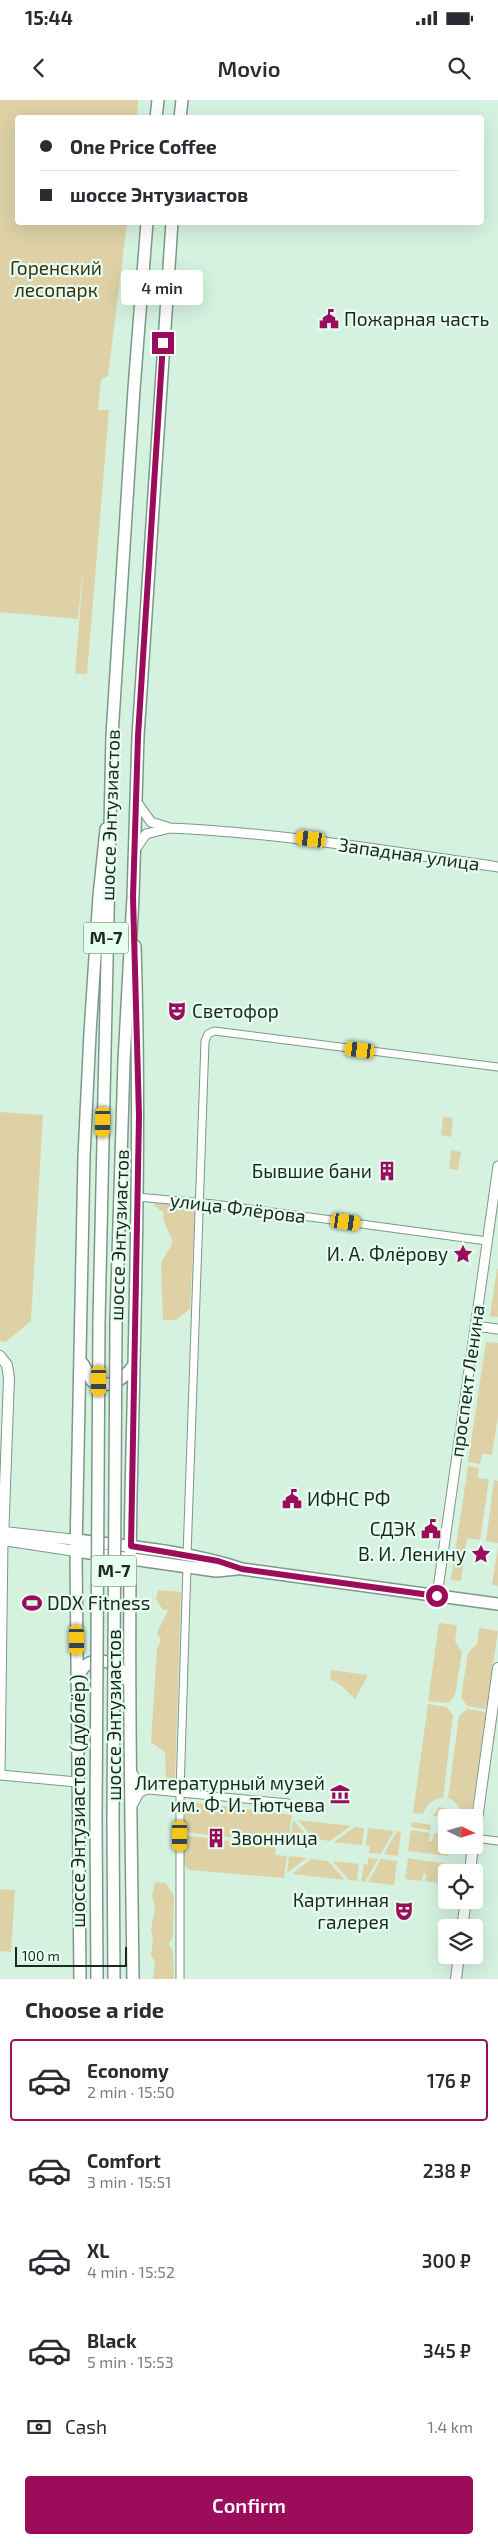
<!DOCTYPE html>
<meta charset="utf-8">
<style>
body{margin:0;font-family:"Exo 2",sans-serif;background:#f2f2f3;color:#2b2b33;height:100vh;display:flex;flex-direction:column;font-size:19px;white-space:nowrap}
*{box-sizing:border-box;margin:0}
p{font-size:16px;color:#7c7c81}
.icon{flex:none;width:28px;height:28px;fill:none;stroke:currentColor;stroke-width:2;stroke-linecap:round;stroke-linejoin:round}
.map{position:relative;height:1879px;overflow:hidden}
.sheet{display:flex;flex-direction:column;background:#fff;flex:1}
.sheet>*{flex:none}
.banner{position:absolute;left:15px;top:15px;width:469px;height:110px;border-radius:5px;box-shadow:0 5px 20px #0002;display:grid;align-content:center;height:110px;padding:0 25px;background:#fff}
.needle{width:32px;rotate:95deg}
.controls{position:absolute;left:438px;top:1709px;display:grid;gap:10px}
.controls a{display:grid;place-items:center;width:45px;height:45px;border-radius:5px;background:#fff;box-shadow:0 5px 20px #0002;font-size:25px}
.scale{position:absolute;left:15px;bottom:12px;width:112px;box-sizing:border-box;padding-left:5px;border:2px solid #1c2721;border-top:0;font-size:14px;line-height:18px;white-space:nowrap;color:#1c2721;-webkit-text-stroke:4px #e6feef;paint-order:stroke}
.end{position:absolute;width:22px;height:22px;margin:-11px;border:6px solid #9b0c5b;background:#fff;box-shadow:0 0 0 2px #fff}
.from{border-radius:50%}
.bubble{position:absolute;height:35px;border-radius:5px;background:#fff;box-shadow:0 5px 20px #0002;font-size:16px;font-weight:600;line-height:35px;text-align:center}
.car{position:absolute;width:15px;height:30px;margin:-15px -8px;border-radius:6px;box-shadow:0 0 4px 1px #0007;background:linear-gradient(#f5c518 24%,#345 0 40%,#f5c518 0 76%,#345 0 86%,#f5c518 0)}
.banner b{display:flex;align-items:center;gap:18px;height:48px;font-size:19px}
.banner b+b{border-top:1px solid #e1e1e2}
.banner i{width:12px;height:12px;background:#2b2b33}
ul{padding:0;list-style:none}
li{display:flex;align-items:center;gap:15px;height:82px;margin:0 10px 8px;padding:0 15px;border:2px solid transparent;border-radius:5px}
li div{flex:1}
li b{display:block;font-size:19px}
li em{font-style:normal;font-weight:600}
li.on{border-color:#9b0c5b}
li>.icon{width:45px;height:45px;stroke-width:1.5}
h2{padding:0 25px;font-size:22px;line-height:60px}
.pay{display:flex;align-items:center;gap:12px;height:55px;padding:0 25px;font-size:19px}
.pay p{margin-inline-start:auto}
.cta{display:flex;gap:10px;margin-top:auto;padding:10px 25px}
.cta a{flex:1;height:58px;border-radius:5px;background:#9b0c5b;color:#fff;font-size:20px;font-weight:600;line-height:58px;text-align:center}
.status{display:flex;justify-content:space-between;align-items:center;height:35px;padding:0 25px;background:#fff;direction:ltr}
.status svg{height:14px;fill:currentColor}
header{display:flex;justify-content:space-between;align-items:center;height:65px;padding:0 25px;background:#fff;font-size:22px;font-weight:600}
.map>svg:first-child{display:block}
</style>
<div class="status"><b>15:44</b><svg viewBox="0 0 49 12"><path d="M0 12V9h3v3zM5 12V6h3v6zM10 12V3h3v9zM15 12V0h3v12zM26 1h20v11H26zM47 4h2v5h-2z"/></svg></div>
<header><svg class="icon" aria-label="back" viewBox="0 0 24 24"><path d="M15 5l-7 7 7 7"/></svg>Movio<svg class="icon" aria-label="search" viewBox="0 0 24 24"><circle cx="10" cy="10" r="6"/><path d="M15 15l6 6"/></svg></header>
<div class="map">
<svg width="498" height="1879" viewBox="0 0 498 1879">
<rect width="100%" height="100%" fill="#d5f2e0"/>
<path fill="#ded1a6" d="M0 0H138L137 17 18 18V122L127 123 108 276 101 280 98 310H109L87 574H75L84 461 78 519 0 512Z
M0 1012 43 1015 31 1221 6 1242 0 1241Z
M443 1017 453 1018 451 1037 441 1035Z
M451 1050 461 1052 458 1070 449 1069Z
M156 1103 195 1106 190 1209 176 1220H163L161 1163 173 1142 164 1122 163 1112 153 1105Z
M497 1169H498V1217L490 1216Z
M486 1242 498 1243V1316L492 1355 482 1354 480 1364 468 1362Z
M468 1366 479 1368 478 1378 489 1379 480 1440 467 1438 461 1481 451 1480Z
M494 1380 498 1381V1443L486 1441Z
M498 1446V1486L492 1485Z
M158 1490 181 1492 175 1681 166 1680 165 1652 151 1642 157 1548 161 1540 157 1533 168 1510H163L156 1500Z
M439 1523 457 1525 455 1541 462 1552 455 1596 448 1603 428 1601Z
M479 1528 498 1531 486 1609 467 1606 461 1597 468 1553 477 1544Z
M331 1570 368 1575 355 1599 342 1586 330 1579Z
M428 1604 447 1607 453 1615 443 1698C432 1699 427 1704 423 1714L413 1713Z
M467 1609 486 1612 471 1717 462 1718C461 1707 457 1702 448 1698L459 1616Z
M191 1702 292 1715 289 1736 277 1735 276 1743 184 1732 186 1704Z
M439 1707 449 1709 453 1717 433 1716Z
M293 1720 310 1739 291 1737Z
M298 1720 351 1726 330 1741 314 1739Z
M412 1722 431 1725V1730L411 1727Z
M355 1727 364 1728 362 1745 334 1742Z
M368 1728 394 1731 381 1754 369 1753 370 1746 366 1745Z
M411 1730 430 1733 429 1741H432L434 1733 446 1735V1745H450L448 1756 408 1751Z
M397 1731 401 1732 398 1756 384 1754Z
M184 1735 276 1747 275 1755 287 1756 284 1778 189 1770 183 1763Z
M289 1756 307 1758 287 1773Z
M368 1758 378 1759 365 1782 361 1781 364 1764 368 1765Z
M408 1758 447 1764 445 1780 441 1784 425 1781 426 1774 423 1773 422 1781 405 1779Z
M311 1759 328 1761 345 1780 292 1774Z
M381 1759 397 1761 394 1785 368 1782Z
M332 1761 359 1764 357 1781 349 1780Z
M155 1782 166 1783 174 1796 173 1837 169 1844 173 1851 174 1879H153L155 1863 151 1855 153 1841 151 1830 155 1807 152 1795Z
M0 1789 15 1790 11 1852 0 1851Z"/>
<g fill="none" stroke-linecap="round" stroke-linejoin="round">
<defs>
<path id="minor" d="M137 1097 214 1104 487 1141
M187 1456 205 941 208 934 214 931 498 967
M132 1671 142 1686 148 1690
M133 1706 140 1693 148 1690 288 1703
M474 1738 498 1741
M180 1879V1692L187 1467"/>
<path id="tertiary" d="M170 728C281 733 389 751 498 767
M135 750 146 734 170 728 151 722 136 701
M475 1226 498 1229
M3 1440 0 1675 77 1682
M437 1496 498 1066"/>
<path id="secondary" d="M0 1256 7 1265 9 1278 3 1440 76 1451
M4 1432 77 1440
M474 1741 498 1568
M470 1772 473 1745
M462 1828 466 1800
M456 1879 459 1855"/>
<path id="primary" d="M83 1264 92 1281C110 1290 123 1280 134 1265
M77 1440C131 1447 189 1451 242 1469L498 1504
M76 1451 216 1471 237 1469
M78 1580C84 1550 120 1558 129 1583
M80 1879 76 1451 84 1056 90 933 99 796 106 729
M133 1879C131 1718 128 1557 131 1396 135 1213 141 1029 135 846"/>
<path id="trunk" d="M156 18 158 0
M180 18 182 0
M99 1221 112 636 134 289 147 122
M116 1222 124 961 133 797 138 636 172 122
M96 1718 97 1879
M113 1720 114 1879"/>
</defs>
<use href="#minor" stroke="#7d9887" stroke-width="9"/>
<use href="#tertiary" stroke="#7d9887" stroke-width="11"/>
<use href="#secondary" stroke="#7d9887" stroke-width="12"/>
<use href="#primary" stroke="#7d9887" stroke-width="14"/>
<use href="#trunk" stroke="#7d9887" stroke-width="14"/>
<use href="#minor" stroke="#fff" stroke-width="7"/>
<use href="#tertiary" stroke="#fff" stroke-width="9"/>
<use href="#secondary" stroke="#fff" stroke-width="10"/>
<use href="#primary" stroke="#fff" stroke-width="11"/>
<use href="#trunk" stroke="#fff" stroke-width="11"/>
<defs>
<path id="trunk-bridge" d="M96 1718 99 1221
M113 1720 116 1222"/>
</defs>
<use href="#trunk-bridge" stroke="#7d9887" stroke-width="14" stroke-linecap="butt"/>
<use href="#trunk-bridge" stroke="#fff" stroke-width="11"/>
</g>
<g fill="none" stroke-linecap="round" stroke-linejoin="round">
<path stroke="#9b0c5b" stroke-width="6" d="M163 243 138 636 133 797 139 1016 131 1446 218 1461 242 1469 437 1496"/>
</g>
<defs>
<symbol id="civic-bare" viewBox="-9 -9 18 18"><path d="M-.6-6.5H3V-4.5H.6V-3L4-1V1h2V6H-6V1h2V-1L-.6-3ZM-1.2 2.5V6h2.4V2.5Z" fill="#9b0c5b" stroke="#e6feef" stroke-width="2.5" paint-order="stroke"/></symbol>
<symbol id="theatre-bare" viewBox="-9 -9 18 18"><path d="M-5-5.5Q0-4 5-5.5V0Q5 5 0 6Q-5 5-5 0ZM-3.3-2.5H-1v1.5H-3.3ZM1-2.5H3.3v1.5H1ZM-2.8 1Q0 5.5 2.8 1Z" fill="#9b0c5b" stroke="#e6feef" stroke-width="2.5" paint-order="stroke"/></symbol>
<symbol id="building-bare" viewBox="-9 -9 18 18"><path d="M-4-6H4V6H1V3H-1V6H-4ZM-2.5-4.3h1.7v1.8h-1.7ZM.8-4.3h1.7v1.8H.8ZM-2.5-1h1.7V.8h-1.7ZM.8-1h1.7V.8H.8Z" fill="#9b0c5b" stroke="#e6feef" stroke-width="2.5" paint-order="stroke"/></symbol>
<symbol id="sight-bare" viewBox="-9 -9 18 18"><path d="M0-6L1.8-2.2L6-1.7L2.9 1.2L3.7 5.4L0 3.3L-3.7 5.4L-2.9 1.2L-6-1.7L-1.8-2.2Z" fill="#9b0c5b" stroke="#e6feef" stroke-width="2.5" paint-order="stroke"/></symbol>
<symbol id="stadium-bare" viewBox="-9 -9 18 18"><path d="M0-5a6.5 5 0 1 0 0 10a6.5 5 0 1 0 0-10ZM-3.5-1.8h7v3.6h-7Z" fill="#9b0c5b" stroke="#e6feef" stroke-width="2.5" paint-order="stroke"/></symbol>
<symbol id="museum-bare" viewBox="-9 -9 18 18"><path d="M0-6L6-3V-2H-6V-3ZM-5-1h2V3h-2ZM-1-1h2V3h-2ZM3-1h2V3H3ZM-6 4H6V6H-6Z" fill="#9b0c5b" stroke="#e6feef" stroke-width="2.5" paint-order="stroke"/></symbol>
</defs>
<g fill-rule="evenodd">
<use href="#civic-bare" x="315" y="205" width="28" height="28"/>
<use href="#theatre-bare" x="163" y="897" width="28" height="28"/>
<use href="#building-bare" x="373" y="1057" width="28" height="28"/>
<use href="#sight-bare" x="449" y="1140" width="28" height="28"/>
<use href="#civic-bare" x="278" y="1385" width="28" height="28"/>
<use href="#civic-bare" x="417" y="1415" width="28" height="28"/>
<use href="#sight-bare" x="467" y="1440" width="28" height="28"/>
<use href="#stadium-bare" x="18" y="1489" width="28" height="28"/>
<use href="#museum-bare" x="326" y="1680" width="28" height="28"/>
<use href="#building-bare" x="202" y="1724" width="28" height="28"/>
<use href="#theatre-bare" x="390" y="1797" width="28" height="28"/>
</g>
<g text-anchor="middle" stroke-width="4.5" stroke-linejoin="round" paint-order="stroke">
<g fill="#e6feef" stroke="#59685f" stroke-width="1">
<rect x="83.5" y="822.5" width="45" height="31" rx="4"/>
<rect x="91.5" y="1455.5" width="45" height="31" rx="4"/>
</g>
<g font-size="18" font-weight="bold" fill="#1c2721">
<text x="106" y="844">М-7</text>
<text x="114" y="1477">М-7</text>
</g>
<g font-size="19" fill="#382f11" stroke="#e6feef">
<text x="56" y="175">Горенский<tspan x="56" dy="22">лесопарк</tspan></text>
</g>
<g font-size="19" fill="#1c2721" stroke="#e6feef" text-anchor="end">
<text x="344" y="226" text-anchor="start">Пожарная часть</text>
<text x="192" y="918" text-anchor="start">Светофор</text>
<text x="372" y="1078">Бывшие бани</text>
<text x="448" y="1161">И. А. Флёрову</text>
<text x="307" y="1406" text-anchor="start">ИФНС РФ</text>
<text x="416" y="1436">СДЭК</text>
<text x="466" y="1461">В. И. Ленину</text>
<text x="47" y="1510" text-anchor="start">DDX Fitness</text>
<text x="325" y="1690">Литературный музей<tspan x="325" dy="22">им. Ф. И. Тютчева</tspan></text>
<text x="231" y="1745" text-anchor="start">Звонница</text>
<text x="389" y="1807">Картинная<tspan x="389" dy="22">галерея</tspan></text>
</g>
<g font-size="19" fill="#1c2721" stroke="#e6feef">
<text transform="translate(110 715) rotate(-88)" y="7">шоссе Энтузиастов</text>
<text transform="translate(409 754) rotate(8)" y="7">Западная улица</text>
<text transform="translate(238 1108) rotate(7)" y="7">улица Флёрова</text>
<text transform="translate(119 1135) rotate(-88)" y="7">шоссе Энтузиастов</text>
<text transform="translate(467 1281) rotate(-82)" y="7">проспект Ленина</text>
<text transform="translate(114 1615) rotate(-90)" y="7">шоссе Энтузиастов</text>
<text transform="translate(78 1701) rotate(-90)" y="7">шоссе Энтузиастов (дублёр)</text>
</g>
</g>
</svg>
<div class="controls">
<a><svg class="needle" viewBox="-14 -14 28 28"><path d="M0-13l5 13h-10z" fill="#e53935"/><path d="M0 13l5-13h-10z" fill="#7c7c81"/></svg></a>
<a><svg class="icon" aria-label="locate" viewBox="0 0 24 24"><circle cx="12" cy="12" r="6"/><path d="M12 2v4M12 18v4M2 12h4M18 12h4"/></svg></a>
<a><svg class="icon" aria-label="layers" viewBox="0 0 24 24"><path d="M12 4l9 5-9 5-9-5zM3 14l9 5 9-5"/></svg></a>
</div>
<div class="scale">100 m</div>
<i class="end from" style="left:437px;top:1496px"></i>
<i class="end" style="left:163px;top:243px"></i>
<div class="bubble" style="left:121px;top:170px;width:82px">4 min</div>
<i class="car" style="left:311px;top:739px;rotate:277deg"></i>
<i class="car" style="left:360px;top:950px;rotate:277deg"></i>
<i class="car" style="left:103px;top:1022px;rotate:181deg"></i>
<i class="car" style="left:346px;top:1122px;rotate:98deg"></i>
<i class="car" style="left:99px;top:1281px;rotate:180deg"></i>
<i class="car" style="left:77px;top:1540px;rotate:179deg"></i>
<i class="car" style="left:180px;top:1736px;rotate:180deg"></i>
<div class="banner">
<b><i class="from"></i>One Price Coffee</b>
<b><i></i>шоссе Энтузиастов</b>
</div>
</div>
<section class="sheet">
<h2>Choose a ride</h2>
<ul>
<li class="on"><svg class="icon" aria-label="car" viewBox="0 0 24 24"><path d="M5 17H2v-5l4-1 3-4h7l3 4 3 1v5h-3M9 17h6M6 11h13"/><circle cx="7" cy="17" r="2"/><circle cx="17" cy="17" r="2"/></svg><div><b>Economy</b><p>2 min · 15:50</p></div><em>176 ₽</em></li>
<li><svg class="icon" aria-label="car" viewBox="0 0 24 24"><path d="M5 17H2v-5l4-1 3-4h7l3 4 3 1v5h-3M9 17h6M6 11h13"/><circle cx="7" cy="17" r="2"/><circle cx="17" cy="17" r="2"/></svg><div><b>Comfort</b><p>3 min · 15:51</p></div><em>238 ₽</em></li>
<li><svg class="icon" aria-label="car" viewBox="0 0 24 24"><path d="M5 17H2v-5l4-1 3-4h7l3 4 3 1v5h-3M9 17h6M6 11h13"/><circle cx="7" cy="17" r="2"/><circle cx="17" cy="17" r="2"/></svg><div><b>XL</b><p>4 min · 15:52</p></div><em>300 ₽</em></li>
<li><svg class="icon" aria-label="car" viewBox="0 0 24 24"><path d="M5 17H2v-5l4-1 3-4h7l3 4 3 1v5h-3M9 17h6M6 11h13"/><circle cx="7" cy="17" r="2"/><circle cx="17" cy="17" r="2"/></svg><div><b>Black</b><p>5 min · 15:53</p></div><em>345 ₽</em></li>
</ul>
<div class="pay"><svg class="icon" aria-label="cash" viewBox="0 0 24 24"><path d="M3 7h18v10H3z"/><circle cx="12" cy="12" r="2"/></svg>Cash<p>1.4 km</p></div>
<div class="cta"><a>Confirm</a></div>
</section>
